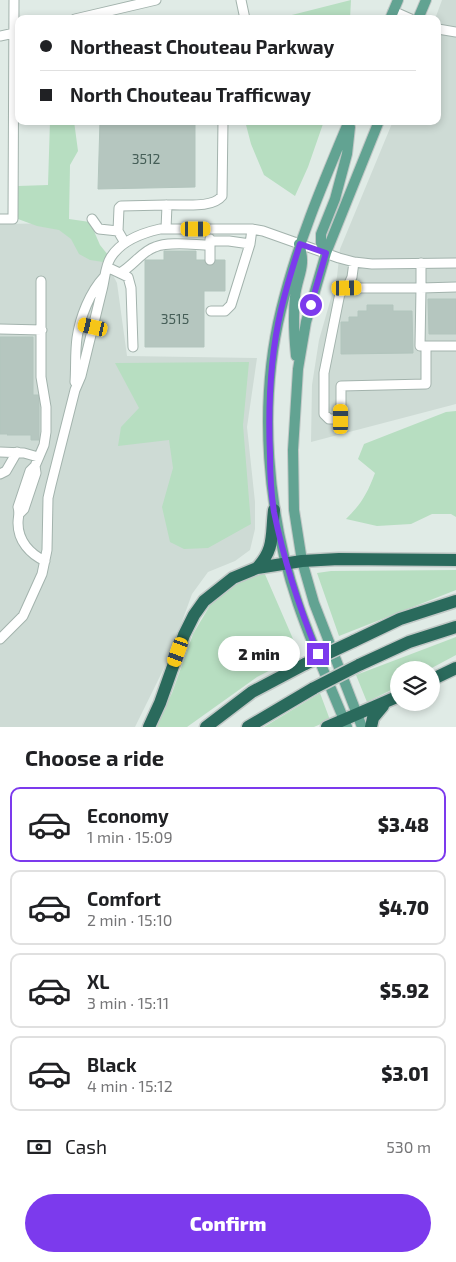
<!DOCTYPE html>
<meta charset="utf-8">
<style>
body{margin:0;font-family:"Exo 2",sans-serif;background:#f2f2f2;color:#202124;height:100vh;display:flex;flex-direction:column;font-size:19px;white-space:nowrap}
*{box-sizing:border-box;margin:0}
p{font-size:16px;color:#757577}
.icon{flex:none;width:28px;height:28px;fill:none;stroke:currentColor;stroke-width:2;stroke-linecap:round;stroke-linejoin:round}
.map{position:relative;height:727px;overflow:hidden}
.sheet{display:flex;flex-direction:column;background:#fff;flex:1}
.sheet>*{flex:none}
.hud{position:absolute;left:15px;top:15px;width:426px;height:110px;border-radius:10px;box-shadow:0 2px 8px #0003;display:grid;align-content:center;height:110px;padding:0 25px;background:#fff}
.fabs{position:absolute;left:390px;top:661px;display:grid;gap:10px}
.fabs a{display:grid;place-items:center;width:50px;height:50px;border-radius:50%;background:#fff;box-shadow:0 2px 8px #0003;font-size:25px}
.end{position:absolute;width:22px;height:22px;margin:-11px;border:6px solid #7c3aed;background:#fff;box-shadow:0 0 0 2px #fff}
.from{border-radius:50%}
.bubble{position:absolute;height:35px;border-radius:18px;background:#fff;box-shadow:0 2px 8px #0003;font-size:16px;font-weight:800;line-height:35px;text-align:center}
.car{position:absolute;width:15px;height:30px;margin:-15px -8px;border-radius:6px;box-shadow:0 0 4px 1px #0007;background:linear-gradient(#f5c518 24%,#345 0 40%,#f5c518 0 76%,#345 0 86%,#f5c518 0)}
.hud b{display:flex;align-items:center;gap:18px;height:48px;font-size:19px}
.hud b+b{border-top:1px solid #e0e0e0}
.hud i{width:12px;height:12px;background:#202124}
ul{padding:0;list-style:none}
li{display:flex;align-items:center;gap:15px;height:75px;margin:0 10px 8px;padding:0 15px;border:2px solid #e0e0e0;border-radius:10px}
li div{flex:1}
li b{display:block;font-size:19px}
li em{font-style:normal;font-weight:800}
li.selected{border-color:#7c3aed}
li>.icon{width:45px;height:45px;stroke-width:1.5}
h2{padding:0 25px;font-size:22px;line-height:60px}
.pay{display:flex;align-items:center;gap:12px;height:55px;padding:0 25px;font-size:19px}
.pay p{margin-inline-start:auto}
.button{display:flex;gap:10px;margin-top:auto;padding:10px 25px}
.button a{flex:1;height:58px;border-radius:30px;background:#7c3aed;color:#fff;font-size:20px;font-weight:800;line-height:58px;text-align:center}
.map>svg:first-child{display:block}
</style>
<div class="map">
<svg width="456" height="727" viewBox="0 0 456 727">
<rect width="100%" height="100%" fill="#e0ebe6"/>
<path fill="#cedbd5" d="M442 0H456V404L311 442 312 385 319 340 337 277 340 249 393 121H438V19H435Z
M70 223 103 256 117 283 127 356 257 358 247 427 255 502V529L250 550 235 561 208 572 192 594 168 660 135 727H0V224Z"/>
<path fill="#b7dec1" d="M351 0 350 19H276Z
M50 121H74L78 151 70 165 69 219 90 222 100 245 108 255 103 262 90 260 79 254 71 239 59 230 37 226 18 219V186L48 185Z
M245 121H324L308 167 295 196 264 175 251 144Z
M249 362 243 425 251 524 208 548 184 549 170 542 162 507 173 468 169 440 118 446 121 427 139 408 115 363Z
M456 411V517L451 514H432L411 524 377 526 346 519C362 503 367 494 375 473L358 459 364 444 446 412Z
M456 570V590L339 636 317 573 331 571Z
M264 572 300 655 257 677 187 727H155L172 693 193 634 212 602 234 585Z
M456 637V655L428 670H399V686L367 702 356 675Z
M320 693 330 720 314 727H264Z"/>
<path fill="#b5c6bf" stroke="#b2c5bd" d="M100 121H195V187L98 189Z
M164 251H196V260H225V291H204V347H145V260H164Z
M428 299H456V334H429Z
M367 305H393V311H412L413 353 341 354V322H349V317H358V311H367Z
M0 337H33V395H39V440H31V435H7L8 434H0Z"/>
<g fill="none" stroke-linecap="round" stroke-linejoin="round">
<defs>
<path id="minor" d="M241 0 245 19
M393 11 411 19
M75 19 156 0
M438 29 456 32
M0 36 19 32
M0 219H13L14 0
M92 219 99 229 118 231
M166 229 167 205C182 204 212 209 222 196L223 121
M210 241H229L250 244
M125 243 118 231 119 208 121 206 166 205
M210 260V239
M354 262 352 277 347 288H421V263
M107 267 128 277 131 288 133 347
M120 273C133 266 142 251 155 247 169 241 195 245 210 245
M41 281V377L46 407V432L44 445 35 466 30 471 18 507C20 513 18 517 18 523 18 541 30 554 45 561
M456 287 421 288 420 346H456
M347 288 340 293 324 373V414L329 419H341V386L426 384V346
M211 311H225L231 305 250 244 252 229
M0 329 42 330
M75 382C76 368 75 352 77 338 80 317 90 292 104 277
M0 452 24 453 38 457
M0 474 6 471 17 452
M20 513 24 509 36 473 35 466
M0 639 23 616 42 574 47 550 48 498 51 485 75 390 81 376C88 347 95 319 102 290 105 279 105 266 111 257 122 240 142 233 160 229H252L263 231 339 258 354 262 372 264 456 263"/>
<path id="major" d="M390 19 398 0
M418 19 426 0
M326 253 321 243V234L335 199 347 154 350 127
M296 356C294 336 293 317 295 297 297 276 307 267 299 244
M347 727C330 686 312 645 298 604 267 513 258 404 281 310 297 244 323 183 349 121
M362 727 314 603 302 561 294 510 293 450 298 369 306 322 326 253 379 121"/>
<path id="highway" d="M257 568C275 549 271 535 274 510
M354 641 400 619 456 601
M359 665 409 642 456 627
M431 680 456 668
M149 727 160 703 184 635 194 615 204 601 233 578 257 568 302 561 339 559 456 560
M206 727 252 692 305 664
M248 727 314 688
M327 727 399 696
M371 727 373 718 383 706"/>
</defs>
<use href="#minor" stroke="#a3b3ad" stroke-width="11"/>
<use href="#major" stroke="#c1c8c6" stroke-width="12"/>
<use href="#highway" stroke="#c1c8c6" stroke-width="15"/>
<use href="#minor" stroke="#fff" stroke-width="9"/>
<use href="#major" stroke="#62a392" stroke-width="10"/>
<use href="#highway" stroke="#2a6a5c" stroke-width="12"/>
<defs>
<path id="highway-bridge" d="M305 664 354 641
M314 688 359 665"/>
</defs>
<use href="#highway-bridge" stroke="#c1c8c6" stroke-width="15" stroke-linecap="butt"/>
<use href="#highway-bridge" stroke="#2a6a5c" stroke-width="12"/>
</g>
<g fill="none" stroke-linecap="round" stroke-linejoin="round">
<path stroke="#7c3aed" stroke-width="6" d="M311 305 326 253 300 244C293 266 286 288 281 310 270 357 268 407 270 455 270 473 271 493 274 512 284 561 299 607 318 654"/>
</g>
<g text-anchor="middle" stroke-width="4" stroke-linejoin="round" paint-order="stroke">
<g font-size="14" fill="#455e57">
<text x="146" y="164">3512</text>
<text x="175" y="324">3515</text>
</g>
</g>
</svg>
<div class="fabs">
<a><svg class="icon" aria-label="layers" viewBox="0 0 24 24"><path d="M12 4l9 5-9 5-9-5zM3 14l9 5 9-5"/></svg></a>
</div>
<i class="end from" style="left:311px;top:305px"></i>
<i class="end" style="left:318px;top:654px"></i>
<div class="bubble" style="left:218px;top:636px;width:82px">2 min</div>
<i class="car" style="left:196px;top:229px;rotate:90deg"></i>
<i class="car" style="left:347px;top:288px;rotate:89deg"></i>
<i class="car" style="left:93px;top:327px;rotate:283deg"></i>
<i class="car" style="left:341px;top:419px;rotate:0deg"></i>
<i class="car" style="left:178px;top:652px;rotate:200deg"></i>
<div class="hud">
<b><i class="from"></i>Northeast Chouteau Parkway</b>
<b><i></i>North Chouteau Trafficway</b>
</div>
</div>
<section class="sheet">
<h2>Choose a ride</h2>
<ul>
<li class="selected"><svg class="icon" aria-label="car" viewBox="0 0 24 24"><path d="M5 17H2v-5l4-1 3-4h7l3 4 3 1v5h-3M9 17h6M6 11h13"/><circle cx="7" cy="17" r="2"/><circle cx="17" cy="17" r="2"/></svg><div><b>Economy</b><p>1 min · 15:09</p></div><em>$3.48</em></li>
<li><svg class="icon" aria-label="car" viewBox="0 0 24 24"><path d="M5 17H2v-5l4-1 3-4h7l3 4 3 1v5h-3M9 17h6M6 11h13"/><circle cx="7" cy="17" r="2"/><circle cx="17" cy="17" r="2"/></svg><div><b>Comfort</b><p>2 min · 15:10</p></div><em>$4.70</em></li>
<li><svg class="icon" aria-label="car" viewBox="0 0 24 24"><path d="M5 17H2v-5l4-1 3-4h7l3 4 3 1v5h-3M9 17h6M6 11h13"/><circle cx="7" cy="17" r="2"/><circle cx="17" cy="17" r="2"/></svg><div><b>XL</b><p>3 min · 15:11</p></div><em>$5.92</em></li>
<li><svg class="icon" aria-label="car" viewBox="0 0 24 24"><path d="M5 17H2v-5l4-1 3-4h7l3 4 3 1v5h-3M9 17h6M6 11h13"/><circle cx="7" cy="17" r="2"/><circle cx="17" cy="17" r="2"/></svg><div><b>Black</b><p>4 min · 15:12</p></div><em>$3.01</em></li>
</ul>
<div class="pay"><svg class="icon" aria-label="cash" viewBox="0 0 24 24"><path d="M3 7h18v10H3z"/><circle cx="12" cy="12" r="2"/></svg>Cash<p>530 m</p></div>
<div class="button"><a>Confirm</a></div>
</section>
